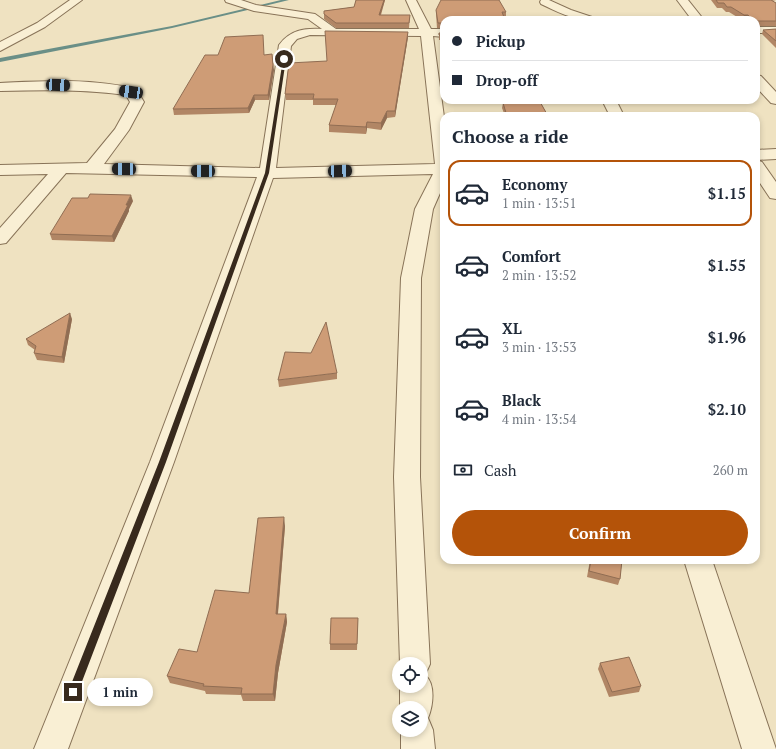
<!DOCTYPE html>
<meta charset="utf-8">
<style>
body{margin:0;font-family:"PT Serif",serif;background:#f6f6f7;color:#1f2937;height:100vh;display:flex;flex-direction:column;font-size:15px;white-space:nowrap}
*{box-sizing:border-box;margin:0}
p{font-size:13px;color:#747a83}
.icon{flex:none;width:22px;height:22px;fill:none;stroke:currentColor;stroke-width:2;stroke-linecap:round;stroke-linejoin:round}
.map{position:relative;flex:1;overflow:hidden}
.drawer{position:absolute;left:440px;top:112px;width:320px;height:452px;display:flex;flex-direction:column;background:#fff;border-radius:12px;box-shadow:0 2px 6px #0003}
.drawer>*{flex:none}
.guide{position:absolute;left:440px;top:16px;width:320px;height:88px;border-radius:12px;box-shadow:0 2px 6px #0003;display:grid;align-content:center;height:88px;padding:0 12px;background:#fff}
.buttons{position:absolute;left:392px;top:657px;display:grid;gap:8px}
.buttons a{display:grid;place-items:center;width:36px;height:36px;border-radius:50%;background:#fff;box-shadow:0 2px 6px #0003;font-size:20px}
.end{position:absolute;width:18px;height:18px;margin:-9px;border:5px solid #382a1d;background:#fff;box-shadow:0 0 0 2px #fff}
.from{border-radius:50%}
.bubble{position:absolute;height:28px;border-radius:14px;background:#fff;box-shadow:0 2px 6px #0003;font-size:13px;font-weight:600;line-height:28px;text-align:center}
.car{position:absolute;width:12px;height:24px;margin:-12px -6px;border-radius:5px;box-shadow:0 0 3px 1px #0007;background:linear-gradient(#222 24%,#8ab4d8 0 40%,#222 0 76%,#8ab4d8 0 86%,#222 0)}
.guide b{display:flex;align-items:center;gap:14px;height:38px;font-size:15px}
.guide b+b{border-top:1px solid #e0e1e3}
.guide i{width:10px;height:10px;background:#1f2937}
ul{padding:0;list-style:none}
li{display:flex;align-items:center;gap:12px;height:66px;margin:0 8px 6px;padding:0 4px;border:2px solid transparent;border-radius:12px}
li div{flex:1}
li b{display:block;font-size:15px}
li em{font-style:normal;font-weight:600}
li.selected{border-color:#b45309}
li>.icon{width:36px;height:36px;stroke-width:1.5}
h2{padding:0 12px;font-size:18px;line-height:48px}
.pay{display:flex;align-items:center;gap:10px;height:44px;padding:0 12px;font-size:15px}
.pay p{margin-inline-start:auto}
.cta{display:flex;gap:8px;margin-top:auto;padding:8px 12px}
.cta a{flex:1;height:46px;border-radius:24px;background:#b45309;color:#fff;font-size:16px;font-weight:600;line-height:46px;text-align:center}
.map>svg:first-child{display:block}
</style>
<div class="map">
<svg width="776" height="749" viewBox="0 0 776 749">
<rect width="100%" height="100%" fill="#efe2c1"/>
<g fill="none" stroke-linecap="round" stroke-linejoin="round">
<path fill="#6a8f87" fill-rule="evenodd" d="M281 0H289L172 28 0 62V58L172 26Z"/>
<defs>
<path id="minor" d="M70 0H82L45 27 0 51V42L37 23Z
M225 0H241L256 5 315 14 336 29H419L406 0H416L431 29H444V37L433 36 444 117V184L433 209 421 278 420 477 430 664 425 675C436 684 433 706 428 718L433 730 435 749H401V730H421V708H400V686H421V664H400L394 477 401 278 415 209 433 174 273 178 174 462 68 749H34L150 462 257 177 66 173 6 243 0 244V228L48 174 0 175V165L87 163 115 129 130 102 126 95C84 89 43 90 0 91V83C45 81 92 78 136 89L144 102 129 130 104 164 260 168 279 45C290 30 304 28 322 29L308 19 254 11 226 2ZM310 35 421 36 435 164 276 168 291 46 297 39Z
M541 0H549L571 10 595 18 597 20C573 20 562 14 541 4L540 2Z
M677 0H688L704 20H692Z
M756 27H776V33H756Z
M756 75 761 76 776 92V104L771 103 756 87Z
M602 100H616L624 116H610Z
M776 149V159L756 160V150Z
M756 160 762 162 776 182V199L770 198 756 177Z
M684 560H712L776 749H742Z"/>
</defs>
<use href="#minor" stroke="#887358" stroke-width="2"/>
<use href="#minor" fill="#f9efd4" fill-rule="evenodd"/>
</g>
<path fill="#b18665" d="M356 0H385L381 15H410L409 28H336L324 19V11L354 7Z
M711 0H776L772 1 776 3V26H756V20H742L729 12H726L722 8H717Z
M436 10 506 12V17L444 20V28H437L436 14Z
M776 29V48L762 34 763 30Z
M408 32V37L395 117 387 118 381 130 367 128 366 134 329 132V125L336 105H313V100H286L285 94 327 61Z
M439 33H444V40H439Z
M218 55H265L274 70 269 100H255L249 113 174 115 173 109Z
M502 100H539L548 116H505L502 108 503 103Z
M133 201 129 209V211L114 242 52 240 50 234Z
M72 319 64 363 37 360 34 353 35 350 28 345 26 339Z
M337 373V379L279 387 278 380Z
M285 526 278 614H286L287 622 278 673 275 701H243L241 695 206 694 205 691 170 683 167 676 197 652 249 593Z
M590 560H622L620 579 618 585 587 577Z
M358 618 357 650H330V644Z
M600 663 641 686 639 692 609 697 598 669Z"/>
<path fill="#906d53" d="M384 0H385L379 19V15Z
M744 15H748L746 20H742Z
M408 32V37L395 117V111Z
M272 54 274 70 269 100 268 95Z
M254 95 255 100 249 113 248 108Z
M387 111V118L381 130V123Z
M367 122V128L366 134V127Z
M131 195 133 201 129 209V211L114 242 112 236 126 205Z
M70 313 72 319 64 363 62 357Z
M284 517 285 526 277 622 276 614Z
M286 614 287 622 278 673 275 701 273 694 276 665Z"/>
<path fill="#ce9c76" stroke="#906d53" d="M356 0H384L379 15H410L409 23H336L324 14V11L354 7Z
M441 0H499L506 12H502L505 20H444V23H438L436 10Z
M716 0H771L776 3V21H757L756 23V20H753L748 15H744L731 7H727L724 3H718Z
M776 29V41L763 30Z
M325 31 408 32 395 111H387L381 123 367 122 366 127 329 125 338 99H313L314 94H285L289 63 327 61Z
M439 33H444V35H439Z
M263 35 264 55 272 54 273 65 268 95H254L248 108 173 109 205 55H218L225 37Z
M505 100H539L548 116H507L503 103 506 102Z
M90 194 131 195 126 205H128L112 236 50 234 72 198H88Z
M70 313 62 357 34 353 36 346 26 339Z
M326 322 337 373 278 380 285 352 311 353Z
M284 517 276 614H286L276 665 273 694H241L242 688 203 686 204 684 167 676 179 649 197 652 215 590 249 593 258 518Z
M591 560H622L620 579 589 571Z
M331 618H358L357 644H330Z
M629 657 641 686 612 692 600 663Z"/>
<path fill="#382a1d" d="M283 59H286L269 173 166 462 78 692 76 695 73 696 70 695 68 692 159 462 265 173Z"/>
</svg>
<div class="buttons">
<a><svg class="icon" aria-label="locate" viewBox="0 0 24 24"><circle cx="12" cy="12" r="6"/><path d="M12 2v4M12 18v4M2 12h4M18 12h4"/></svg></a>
<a><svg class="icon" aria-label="layers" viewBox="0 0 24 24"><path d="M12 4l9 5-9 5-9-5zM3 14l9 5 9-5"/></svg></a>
</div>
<i class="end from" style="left:284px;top:59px"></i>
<i class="end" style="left:73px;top:692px"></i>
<div class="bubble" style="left:87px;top:678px;width:66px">1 min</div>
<i class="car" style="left:58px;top:85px;rotate:93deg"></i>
<i class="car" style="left:131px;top:92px;rotate:278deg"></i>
<i class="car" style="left:124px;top:169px;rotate:271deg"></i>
<i class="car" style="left:203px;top:171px;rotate:271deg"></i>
<i class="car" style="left:340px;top:171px;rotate:88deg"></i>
<div class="guide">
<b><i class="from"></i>Pickup</b>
<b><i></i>Drop-off</b>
</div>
<section class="drawer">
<h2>Choose a ride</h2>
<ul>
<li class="selected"><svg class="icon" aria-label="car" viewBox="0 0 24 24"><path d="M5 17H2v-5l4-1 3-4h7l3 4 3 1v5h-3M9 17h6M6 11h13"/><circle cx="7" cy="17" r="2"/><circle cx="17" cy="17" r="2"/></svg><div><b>Economy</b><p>1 min · 13:51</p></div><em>$1.15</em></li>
<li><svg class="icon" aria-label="car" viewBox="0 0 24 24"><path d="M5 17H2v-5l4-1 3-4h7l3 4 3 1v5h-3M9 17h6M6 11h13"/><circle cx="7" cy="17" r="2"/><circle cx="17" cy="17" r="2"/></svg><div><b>Comfort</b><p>2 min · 13:52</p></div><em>$1.55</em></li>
<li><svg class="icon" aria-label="car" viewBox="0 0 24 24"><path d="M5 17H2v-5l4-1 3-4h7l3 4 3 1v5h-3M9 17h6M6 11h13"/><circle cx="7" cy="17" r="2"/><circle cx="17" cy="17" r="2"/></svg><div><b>XL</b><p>3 min · 13:53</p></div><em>$1.96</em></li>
<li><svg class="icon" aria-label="car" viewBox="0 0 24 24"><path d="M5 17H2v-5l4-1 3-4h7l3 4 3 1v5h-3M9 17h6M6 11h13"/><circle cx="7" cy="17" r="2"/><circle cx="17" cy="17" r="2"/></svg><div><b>Black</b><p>4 min · 13:54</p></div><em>$2.10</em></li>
</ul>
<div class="pay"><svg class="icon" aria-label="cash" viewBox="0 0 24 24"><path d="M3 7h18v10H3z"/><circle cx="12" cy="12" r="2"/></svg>Cash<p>260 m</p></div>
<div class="cta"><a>Confirm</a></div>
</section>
</div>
